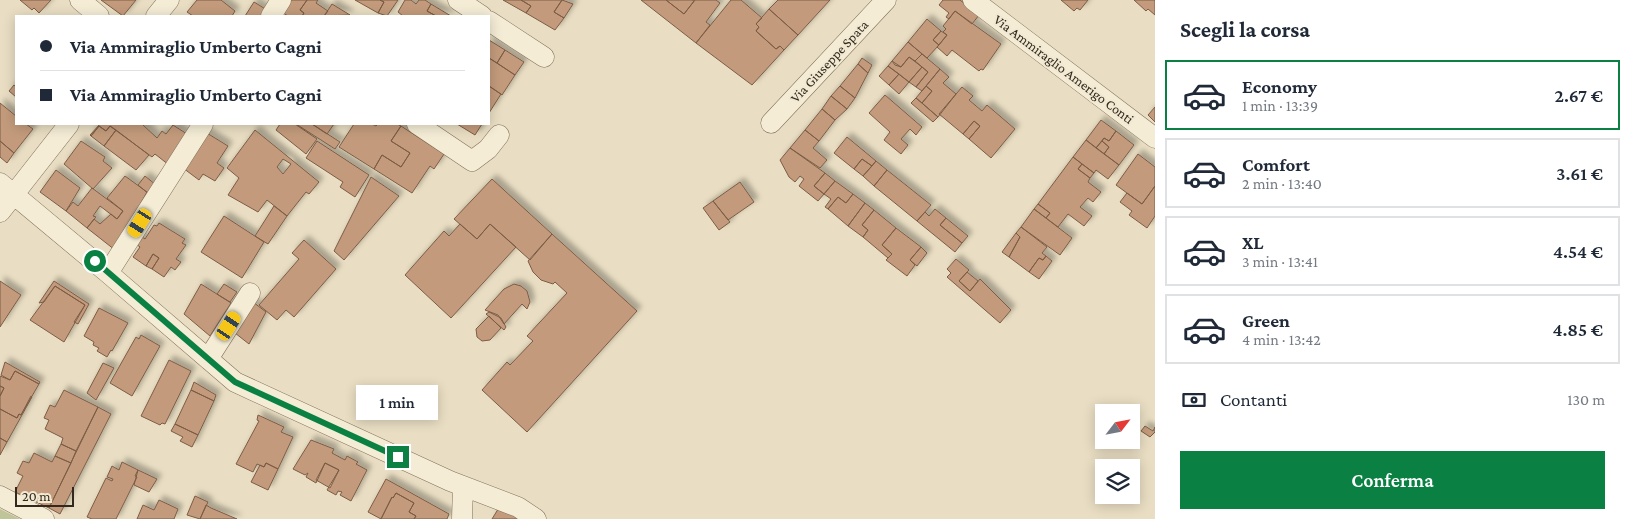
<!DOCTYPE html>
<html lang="it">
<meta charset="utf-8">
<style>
body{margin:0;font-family:"Crimson Pro",serif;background:#f6f6f7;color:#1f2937;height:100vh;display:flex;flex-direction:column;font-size:19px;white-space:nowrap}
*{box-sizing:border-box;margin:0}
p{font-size:16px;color:#747a83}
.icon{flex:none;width:28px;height:28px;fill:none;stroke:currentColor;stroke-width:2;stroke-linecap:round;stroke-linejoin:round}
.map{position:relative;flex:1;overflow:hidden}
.details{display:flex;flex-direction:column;background:#fff;width:475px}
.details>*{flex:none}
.hud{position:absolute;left:15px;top:15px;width:475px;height:110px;border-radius:0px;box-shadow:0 2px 12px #0003;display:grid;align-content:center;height:110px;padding:0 25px;background:#fff}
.needle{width:32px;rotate:58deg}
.controls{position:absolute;left:1095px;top:404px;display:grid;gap:10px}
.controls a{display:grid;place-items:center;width:45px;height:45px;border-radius:0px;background:#fff;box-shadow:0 2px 12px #0003;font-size:25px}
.scale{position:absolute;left:15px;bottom:12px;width:59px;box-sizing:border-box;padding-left:5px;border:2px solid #32281e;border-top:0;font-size:14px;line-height:18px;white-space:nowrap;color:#32281e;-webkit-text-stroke:4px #f1e9d1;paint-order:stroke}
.end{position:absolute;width:22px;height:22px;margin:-11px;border:6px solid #0b8043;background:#fff;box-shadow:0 0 0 2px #fff}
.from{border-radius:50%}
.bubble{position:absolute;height:35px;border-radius:0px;background:#fff;box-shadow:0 2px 12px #0003;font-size:16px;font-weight:600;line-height:35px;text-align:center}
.car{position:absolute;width:15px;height:30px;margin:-15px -8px;border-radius:6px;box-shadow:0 0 4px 1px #0007;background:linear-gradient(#f5c518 24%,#345 0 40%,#f5c518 0 76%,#345 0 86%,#f5c518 0)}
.hud b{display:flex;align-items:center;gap:18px;height:48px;font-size:19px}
.hud b+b{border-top:1px solid #e0e1e3}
.hud i{width:12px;height:12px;background:#1f2937}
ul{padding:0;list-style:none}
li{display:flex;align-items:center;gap:15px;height:70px;margin:0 10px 8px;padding:0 15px;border:2px solid #e0e1e3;border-radius:0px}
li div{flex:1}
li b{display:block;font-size:19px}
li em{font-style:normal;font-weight:600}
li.active{border-color:#0b8043}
li>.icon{width:45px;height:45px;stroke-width:1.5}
h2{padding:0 25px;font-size:22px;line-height:60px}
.pay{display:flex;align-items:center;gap:12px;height:55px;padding:0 25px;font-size:19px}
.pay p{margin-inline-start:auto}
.cta{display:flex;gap:10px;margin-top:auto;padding:10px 25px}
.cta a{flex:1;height:58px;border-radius:0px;background:#0b8043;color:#fff;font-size:20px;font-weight:600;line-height:58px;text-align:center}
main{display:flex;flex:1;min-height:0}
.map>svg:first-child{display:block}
</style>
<main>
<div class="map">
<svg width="1155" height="519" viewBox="0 0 1155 519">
<defs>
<filter id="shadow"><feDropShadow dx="4.5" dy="-4.5" stdDeviation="2.5" flood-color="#0004"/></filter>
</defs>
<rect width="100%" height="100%" fill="#e9dec3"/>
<path fill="#bfc598" d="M0 509 20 519H0Z"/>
<path fill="#c39b7c" stroke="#7d5c44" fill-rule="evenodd" filter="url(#shadow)" d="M20 0H51L39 13 34 8 32 10Z
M101 0H136L123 16Z
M197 0H221L235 11 232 16H193L187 12Z
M287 0H307L300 10 304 13 302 16H288L280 11Z
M307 0H318L316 3 328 11 324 16H302L304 13 300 10Z
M355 0H380L384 2 378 13Z
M380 0H398L387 16 378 13 384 2Z
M405 0H411L416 4 419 0H425L431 4 427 11 436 16H403L398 12Z
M503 0H521L531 6 526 13Z
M521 0H562L554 12 564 18 555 30 526 13 531 6Z
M562 0 573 4 564 18 554 12Z
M641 0H666L684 14 695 0H716L720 3 706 22 710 25 696 43Z
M666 0H692L694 1 684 14Z
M731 0H741L762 18 756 24 759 27 756 31 776 49 780 46 784 50 752 85 696 43Z
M830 0 798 35 769 9 778 0Z
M943 0H960L979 15 972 24 955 11 949 19 946 17 949 13 939 5Z
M1061 0H1088L1080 10 1077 8 1074 11Z
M1134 0H1155V15L1148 9 1146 11Z
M254 2 267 10 263 16H245Z
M332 4 350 15 324 16Z
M431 4 451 16H436L427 11Z
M769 9 798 35 784 50 780 46 776 49 756 31 759 27 756 24Z
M955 11 1001 44 983 70 981 69 979 71 952 50 947 56 937 47 947 35 943 32 946 29 943 26Z
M927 19 941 31 933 40 939 45 927 58 908 42Z
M941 31 947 35 939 45 933 40Z
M489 40 505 50 497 63 489 58Z
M908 42 922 54 915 61 909 57 901 67 895 65 892 61Z
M505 50 524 62 515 75 497 63Z
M922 54 940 69 922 91 916 87 928 72 915 61Z
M909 57 922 67 909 82 888 66 892 61 901 67Z
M489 58 515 75 502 95 489 86Z
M862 58 872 65 868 73 858 64Z
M858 64 868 73 855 98 840 86Z
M888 66 899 74 889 85 879 76Z
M922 67 928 72 916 87 909 82Z
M940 69 949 77 943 83 956 94 938 117 922 103 932 91 926 86Z
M899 74 909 82 899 94 889 85Z
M14 85 16 87V97L9 91Z
M489 86 501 94 489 113Z
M840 86 855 98 847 109 831 96Z
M926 86 932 91 922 103 916 98Z
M962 87 973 96 969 100 982 111 987 105 1015 129 991 158 969 139 980 126 974 121 963 134 939 114Z
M885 95 922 127 916 135 910 129 901 139 908 145 901 154 884 140 890 132 869 113Z
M831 96 847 109 835 120 822 109Z
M916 98 938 117 933 122 911 103Z
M0 103 16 116V124H26L33 129 14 153 0 141Z
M1155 107V122L1148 115Z
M822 109 835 120 819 141 805 130Z
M1101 120 1116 131 1109 141 1104 138 1096 148 1086 140Z
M974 121 980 126 969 139 963 134Z
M100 124H142L157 138 162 131 166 134 173 125 187 134 169 165 155 154 152 157 110 126 106 131 99 126 91 136 90 135Z
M280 124H295L317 139 306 154 276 130Z
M296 124H312L340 142 335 149Z
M312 124H334L327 134Z
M354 124H372L376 126 378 124H397L401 126 391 141 410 153 401 167 382 155 374 169 339 147Z
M457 124H482L475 135Z
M99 126 106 131 110 126 116 130 104 146 91 136Z
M401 126 444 154 434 169 430 166 412 193 374 169 382 155 401 167 410 153 391 141Z
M116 130 149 155 136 170 104 146Z
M202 130 228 146 217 163 224 168 215 181 203 174 199 180 179 165Z
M255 130 319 182 309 194 306 192 287 216 267 200 258 212 228 195 239 178 227 168ZM283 159 291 164 283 174 277 167Z
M805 130 819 141 813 148 827 160 820 168 790 148Z
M1116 131 1134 145 1119 165 1104 154 1109 147 1102 141 1104 138 1109 141Z
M847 137 876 161 872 166 862 159 854 169 834 153Z
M1086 140 1119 165 1108 179 1096 170 1094 173 1073 157Z
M0 141 14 153 7 163 0 157Z
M81 141 105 157 103 161 112 168 93 189 64 164Z
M317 141 369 175 355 197 340 187 343 182 306 158Z
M1102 141 1109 147 1104 154 1096 148Z
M790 148 825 173 814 186 824 194 818 201 799 186 804 179 800 176 795 182 789 177 780 160Z
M1138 154 1155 167V186L1142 204 1116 185Z
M1073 157 1082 164 1078 169 1090 178 1088 182 1101 192 1093 202 1088 198 1080 207 1092 216 1084 226 1068 214 1058 227 1046 218 1050 213 1038 204Z
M862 159 872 166 863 176 854 169Z
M876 161 887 170 874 186 863 176Z
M1082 164 1094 173 1090 178 1078 169Z
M56 170 80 188 66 211 40 192Z
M887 170 931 205 917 221 874 186Z
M825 173 835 181 824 194 814 186Z
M125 176 147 192 115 250 87 228 94 219 100 224 111 214 117 219 123 211 107 198Z
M145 176 156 185 150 195 138 185Z
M371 177 399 196 344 260 334 251Z
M492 179 552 234 530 260 490 224 477 239 454 219Z
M835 181 853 194 846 203 838 197 828 209 825 207 831 199 824 194Z
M740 182 754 202 728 220 713 201Z
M1155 186V216L1147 228 1129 215 1132 211 1120 202 1127 193 1142 204Z
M92 188 123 211 117 219 100 206 93 216 96 217 87 228 66 211 73 202 78 206Z
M853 194 865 203 848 226 828 209 838 197 846 203Z
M713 201 730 222 719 230 703 208Z
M865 203 874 210 862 225 868 230 863 237 848 226Z
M1038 204 1050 213 1046 218 1034 209Z
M274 206 287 216 268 244 255 236Z
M935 209 946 218 940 225 962 243 955 252 917 221 925 212 929 216Z
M1034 209 1072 238 1060 255 1021 227Z
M874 210 896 228 882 245 892 254 888 258 863 237 868 230 862 225Z
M224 216 264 242 242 278 201 252Z
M946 218 968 236 962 243 940 225Z
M159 223 185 239 182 243 186 245 176 259 181 262 175 270 171 267 164 277 152 269 159 258 153 254 146 266 133 257 140 247 136 244 141 236 145 239 154 225 157 226Z
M460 224 477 239 490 224 516 247 451 318 405 275 444 231 449 236Z
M1021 227 1047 247 1042 253 1046 256 1043 260 1039 258 1029 272 1009 257 1020 237 1016 233Z
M896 228 921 247 910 260 915 265 907 276 886 260 892 254 882 245Z
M1016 233 1020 237 1009 257 1002 252Z
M552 234 637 311 527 432 482 390 507 362 510 365 533 341 527 336 567 293 555 282 553 284 541 280 533 272 528 261Z
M304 240 336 269 294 317 286 310 277 320 259 305 299 259 292 253Z
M921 247 927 253 917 266 910 260Z
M153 254 159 258 152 269 146 266Z
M1046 256 1052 261 1039 279 1029 272 1039 258 1043 260Z
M956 259 969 270 959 281 970 291 980 279 1011 310 1000 323 947 277 951 273 947 269Z
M967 272 978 281 970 291 959 281Z
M0 281 21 295 0 327Z
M54 281 89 304 78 324 74 322 85 305 55 286 44 302 39 303Z
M201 284 231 303 210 336 184 314Z
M224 284 237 292 230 302 217 294Z
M514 284 521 286 527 291 530 302 527 309 522 304 504 324 498 315 485 310 504 289Z
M55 286 85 305 64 342 30 320Z
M253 302 266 312 249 344 235 333Z
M99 308 128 323 112 351 111 350 107 357 97 351 99 348 93 345 94 342 84 336Z
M489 312 501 318 506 327 504 330 486 314Z
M489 316 501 328 490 340 482 341 477 337 476 329Z
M141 335 160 346 132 396 110 383 136 337 139 339Z
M169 360 191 371 165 424 162 423 160 425 141 416Z
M5 362 40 382 39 384 15 371 10 380 1 375Z
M103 363 114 368 96 400 87 393Z
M15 371 39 384 21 415 19 414 17 418 0 409V396L4 388 0 386V376L10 380Z
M194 382 216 395 214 401 191 390Z
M0 386 4 388 0 396Z
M64 390 98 407 76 451 61 444 63 438 45 429 49 420 44 418 50 405 55 407Z
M191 390 214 401 198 435 175 424Z
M31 396 32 397 7 442 0 438V409L17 418 19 414 21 415Z
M98 407 111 414 60 514 49 508Z
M258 415 284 427 281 432 293 437 278 469 266 463 264 467 257 464 253 472 236 464 259 421 257 420Z
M175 424 198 435 192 447 180 441 183 437 171 431Z
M1145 426 1153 431 1155 427V432L1150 437 1141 431Z
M0 438 7 442 0 455Z
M311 440 334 449 332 453 345 460 347 456 358 462 356 464 367 470 351 501 340 495 342 492 338 491 336 495 327 490 339 470 325 463 316 483 306 477 308 473 305 475 293 469Z
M61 444 76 451 71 463 55 456Z
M34 453 52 462 55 456 71 463 49 508 15 492 23 476 17 473 23 461 29 463Z
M122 462 138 470 135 476 137 477 116 519H92L87 517 106 478 112 481 113 479 107 477 112 466 119 470Z
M266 463 278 469 268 490 251 482 260 465 264 467Z
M325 463 339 470 330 488 316 480Z
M138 470 157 479 149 492 134 485Z
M386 479 449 514 447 519H414L416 516 409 512 414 503 396 493 393 498 392 497 381 519 368 512Z
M396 493 414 503 409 512 416 516 414 519H381L392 497 393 498Z
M195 496 208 502 200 519 187 515Z
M159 500 178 509 174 519H137L143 505 154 510Z
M206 505 211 508 237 519H200Z
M500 506 520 519H492Z"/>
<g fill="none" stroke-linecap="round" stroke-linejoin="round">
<defs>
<path id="minor" d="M80 0 99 16
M458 0 482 16
M973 0 1155 138
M156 16 169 0
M271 16 281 0
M489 21 544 57
M771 123 886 0
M417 124 472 161 488 149 499 135
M0 183 108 273 235 382 450 481 518 507 536 519
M0 212 69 124
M108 273 203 124
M208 359 250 293
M0 496 44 519
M462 519 463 486"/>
</defs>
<use href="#minor" stroke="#81705c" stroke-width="21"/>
<use href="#minor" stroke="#f4ecd5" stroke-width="20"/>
</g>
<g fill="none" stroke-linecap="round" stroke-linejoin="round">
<path stroke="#0b8043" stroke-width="6" d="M95 261 235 382 398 457"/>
</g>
<g text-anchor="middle" stroke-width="4" stroke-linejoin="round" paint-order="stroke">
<g font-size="14" fill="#32281e" stroke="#f1e9d1">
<text transform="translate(829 61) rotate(-47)" y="5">Via Giuseppe Spata</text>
<text transform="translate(1064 69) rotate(37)" y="5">Via Ammiraglio Amerigo Conti</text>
</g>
</g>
</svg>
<div class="controls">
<a><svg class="needle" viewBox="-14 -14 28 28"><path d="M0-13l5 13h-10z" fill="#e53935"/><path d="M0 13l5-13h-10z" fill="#747a83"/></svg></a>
<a><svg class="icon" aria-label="layers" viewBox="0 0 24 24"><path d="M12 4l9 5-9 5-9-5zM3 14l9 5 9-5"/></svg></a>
</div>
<div class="scale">20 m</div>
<i class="end from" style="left:95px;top:261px"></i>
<i class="end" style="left:398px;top:457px"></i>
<div class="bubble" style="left:356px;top:385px;width:82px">1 min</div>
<i class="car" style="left:140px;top:223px;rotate:212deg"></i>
<i class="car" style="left:229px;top:326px;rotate:33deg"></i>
<div class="hud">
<b><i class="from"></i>Via Ammiraglio Umberto Cagni</b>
<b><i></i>Via Ammiraglio Umberto Cagni</b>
</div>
</div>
<section class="details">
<h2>Scegli la corsa</h2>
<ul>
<li class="active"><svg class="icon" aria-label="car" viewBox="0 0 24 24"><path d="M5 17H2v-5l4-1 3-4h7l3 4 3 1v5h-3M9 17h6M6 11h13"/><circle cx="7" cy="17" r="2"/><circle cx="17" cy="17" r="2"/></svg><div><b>Economy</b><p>1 min · 13:39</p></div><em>2.67 €</em></li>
<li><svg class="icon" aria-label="car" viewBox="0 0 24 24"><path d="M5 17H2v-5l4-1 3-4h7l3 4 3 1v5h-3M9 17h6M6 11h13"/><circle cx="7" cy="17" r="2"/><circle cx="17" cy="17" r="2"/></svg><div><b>Comfort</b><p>2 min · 13:40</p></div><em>3.61 €</em></li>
<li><svg class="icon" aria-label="car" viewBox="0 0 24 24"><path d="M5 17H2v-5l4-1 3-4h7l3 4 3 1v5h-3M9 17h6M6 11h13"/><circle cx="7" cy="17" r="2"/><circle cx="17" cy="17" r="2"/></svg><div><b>XL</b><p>3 min · 13:41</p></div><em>4.54 €</em></li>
<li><svg class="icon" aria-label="car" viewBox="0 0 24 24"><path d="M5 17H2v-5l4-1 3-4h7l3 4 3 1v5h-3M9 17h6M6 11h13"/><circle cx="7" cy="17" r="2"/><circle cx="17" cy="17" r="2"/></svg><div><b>Green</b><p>4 min · 13:42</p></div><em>4.85 €</em></li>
</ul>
<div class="pay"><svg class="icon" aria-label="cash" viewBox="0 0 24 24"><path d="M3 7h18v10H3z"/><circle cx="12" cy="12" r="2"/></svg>Contanti<p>130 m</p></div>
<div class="cta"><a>Conferma</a></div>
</section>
</main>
